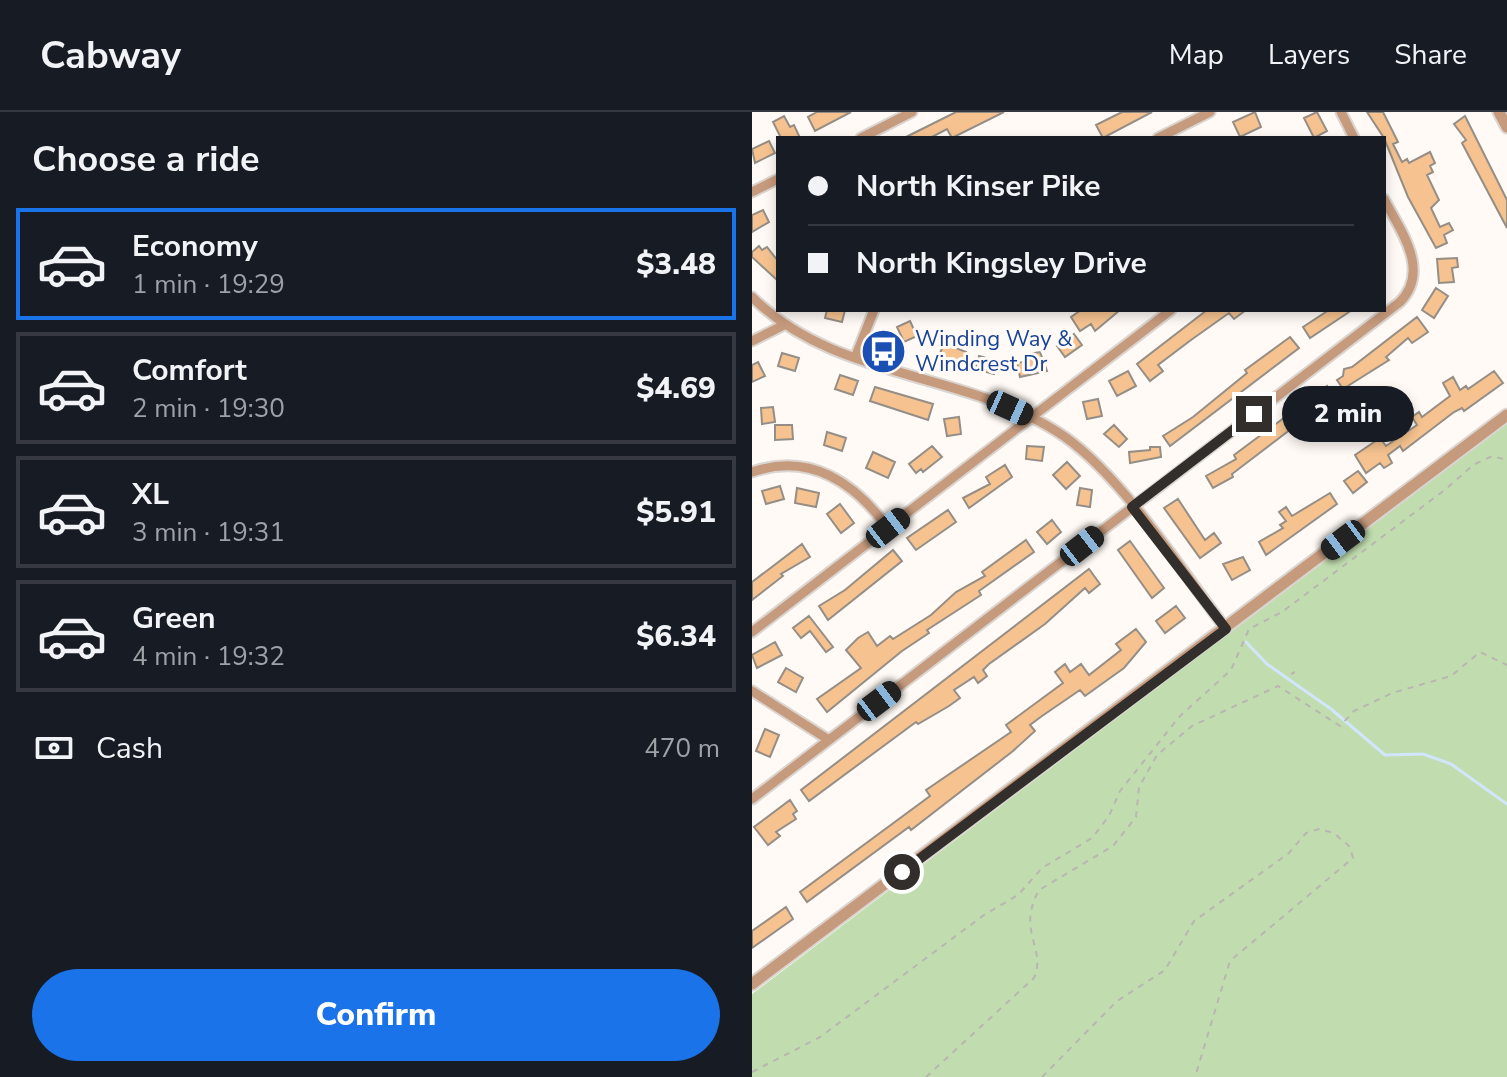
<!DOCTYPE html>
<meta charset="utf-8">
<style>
body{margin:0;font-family:"Nunito Sans",sans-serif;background:#242831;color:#f1f3f6;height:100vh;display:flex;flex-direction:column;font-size:30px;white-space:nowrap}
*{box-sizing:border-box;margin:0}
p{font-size:26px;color:#9ea1a6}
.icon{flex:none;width:44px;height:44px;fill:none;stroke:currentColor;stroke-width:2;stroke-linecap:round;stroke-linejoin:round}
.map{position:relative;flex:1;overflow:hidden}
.side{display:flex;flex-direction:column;background:#171b24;width:752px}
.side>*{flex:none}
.banner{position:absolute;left:24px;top:24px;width:610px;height:176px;border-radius:0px;box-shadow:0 4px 12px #0003;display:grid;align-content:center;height:176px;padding:0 32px;background:#171b24}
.end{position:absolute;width:36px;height:36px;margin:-18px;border:10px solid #312e2b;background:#fff;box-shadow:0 0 0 4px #fff}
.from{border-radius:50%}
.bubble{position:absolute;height:56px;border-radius:28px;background:#171b24;box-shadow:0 4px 12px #0003;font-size:26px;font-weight:800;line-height:56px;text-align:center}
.car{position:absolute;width:24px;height:48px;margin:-24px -12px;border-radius:10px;box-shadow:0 0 6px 2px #0007;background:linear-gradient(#222 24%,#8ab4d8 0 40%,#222 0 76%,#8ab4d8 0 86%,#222 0)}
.banner b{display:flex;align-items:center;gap:28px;height:76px;font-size:30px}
.banner b+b{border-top:2px solid #363941}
.banner i{width:20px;height:20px;background:#f1f3f6}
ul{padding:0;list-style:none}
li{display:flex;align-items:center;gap:24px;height:112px;margin:0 16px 12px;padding:0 16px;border:4px solid #363941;border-radius:0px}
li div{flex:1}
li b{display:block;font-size:30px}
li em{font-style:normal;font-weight:800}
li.on{border-color:#1a73e8}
li>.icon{width:72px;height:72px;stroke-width:1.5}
h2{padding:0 32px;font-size:36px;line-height:96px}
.pay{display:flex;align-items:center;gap:20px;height:88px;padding:0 32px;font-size:30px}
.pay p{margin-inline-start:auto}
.action{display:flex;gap:16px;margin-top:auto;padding:16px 32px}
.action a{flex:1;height:92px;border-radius:48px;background:#1a73e8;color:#fff;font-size:32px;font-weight:800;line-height:92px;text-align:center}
header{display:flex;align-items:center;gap:48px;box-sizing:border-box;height:112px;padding:0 40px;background:#171b24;border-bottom:2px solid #363941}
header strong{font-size:38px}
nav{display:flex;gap:44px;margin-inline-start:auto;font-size:28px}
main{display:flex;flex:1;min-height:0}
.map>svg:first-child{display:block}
</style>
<header>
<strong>Cabway</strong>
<nav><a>Map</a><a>Layers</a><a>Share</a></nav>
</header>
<main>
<section class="side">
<h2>Choose a ride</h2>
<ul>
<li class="on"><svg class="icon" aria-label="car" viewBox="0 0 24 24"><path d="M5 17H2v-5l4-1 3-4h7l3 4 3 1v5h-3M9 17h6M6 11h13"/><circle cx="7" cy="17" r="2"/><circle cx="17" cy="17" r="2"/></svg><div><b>Economy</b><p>1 min · 19:29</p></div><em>$3.48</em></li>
<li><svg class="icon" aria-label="car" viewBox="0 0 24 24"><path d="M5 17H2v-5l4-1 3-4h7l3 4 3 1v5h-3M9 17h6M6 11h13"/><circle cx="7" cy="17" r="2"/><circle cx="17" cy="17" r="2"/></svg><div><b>Comfort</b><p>2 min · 19:30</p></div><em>$4.69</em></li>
<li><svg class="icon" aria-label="car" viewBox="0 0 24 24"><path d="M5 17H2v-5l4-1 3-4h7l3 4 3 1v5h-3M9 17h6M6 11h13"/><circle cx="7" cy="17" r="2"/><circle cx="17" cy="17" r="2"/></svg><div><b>XL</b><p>3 min · 19:31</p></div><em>$5.91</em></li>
<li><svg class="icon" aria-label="car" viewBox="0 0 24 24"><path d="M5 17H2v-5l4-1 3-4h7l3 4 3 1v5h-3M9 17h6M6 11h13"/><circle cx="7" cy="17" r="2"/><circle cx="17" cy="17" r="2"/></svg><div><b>Green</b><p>4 min · 19:32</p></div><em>$6.34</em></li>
</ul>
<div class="pay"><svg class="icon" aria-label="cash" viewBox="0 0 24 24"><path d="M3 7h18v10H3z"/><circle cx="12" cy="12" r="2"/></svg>Cash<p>470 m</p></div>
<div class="action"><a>Confirm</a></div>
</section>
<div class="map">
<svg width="755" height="965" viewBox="0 0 755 965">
<rect width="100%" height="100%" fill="#fffaf5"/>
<path fill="#c1ddaf" d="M755 311V965H0V882Z"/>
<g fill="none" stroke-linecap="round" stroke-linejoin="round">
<path stroke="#d1e6fa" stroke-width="3" d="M494 530 515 552 579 597 633 643 671 642 699 652 755 692"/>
</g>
<path fill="#f6c390" stroke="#958e87" stroke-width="2" d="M65 0H99L63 19 56 5Z
M204 0H252L200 26 195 17 178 26H152Z
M370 0H400L351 26 344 13Z
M503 0 509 15 488 25 481 10Z
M565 0 575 19 562 26 552 6Z
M615 0H631L646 30 641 32 650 50 655 47 657 51 678 40 683 51 678 54 681 60 675 63 687 88 679 96 688 115 697 111 701 118 692 123 695 131 684 136 656 85 632 26Z
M32 4 38 15 42 13 48 26H29L21 10Z
M713 4 755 88V116L710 31 714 28 702 12Z
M17 29 23 41 3 51 0 37Z
M11 98 17 110 0 120V103Z
M7 134 10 138 15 135 26 149V169L0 145V140Z
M705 146 706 155 700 156 702 170 687 171 685 147Z
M684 176 696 184 682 206 670 198Z
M75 198H93L90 210 73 206Z
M329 198H368L343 219 339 212 328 219 319 205Z
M455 198H494L482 207 477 201 439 228 406 253 411 259 398 269 385 252Z
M577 198H600L558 226 551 215Z
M665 205 676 220 660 231 656 226 634 245 637 248 591 277 585 268 591 264 592 257 600 255Z
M158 209 165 224 152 230 145 215Z
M322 222 330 233 313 245 305 234Z
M538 225 547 236 418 334 411 324 441 305 495 261 493 258Z
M192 231 214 240 209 253 187 244Z
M288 240 295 259 268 265 265 251 276 249 275 242Z
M30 241 47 246 43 259 26 254Z
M227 244 245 249 242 262 223 257Z
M6 250 13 264 0 270V253Z
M376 259 384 274 365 284 357 269Z
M742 259 751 271 712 299 710 296 702 300 651 339 648 334 636 343 640 351 632 356 628 351 614 361 603 343 628 326 634 334 665 313 660 305 667 300 670 305 698 284 691 271 701 265 708 278 714 274 716 277Z
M88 263 106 269 101 283 83 277Z
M575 274 584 290 560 304 564 310 552 318 547 311 480 362 481 365 461 376 454 364 484 347 482 343Z
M123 275 181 292 176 308 118 289Z
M346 287 350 304 335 307 331 290Z
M21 295 23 310 10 312 9 296Z
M207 305 209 322 195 324 192 307Z
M23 313H40L41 327 23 328Z
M362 313 375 327 367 335 352 322Z
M75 320 94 326 90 339 72 333Z
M180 334 190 345 171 360 169 357 164 361 157 352Z
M275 334 292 335 290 349 274 347Z
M398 335H408L409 345 378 351 377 340 398 338Z
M121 340 143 350 136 366 114 356Z
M315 350 328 364 314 377 301 363Z
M253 353 260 365 217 396 211 386 238 372 234 365Z
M606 359 615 370 601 381 592 369Z
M28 374 32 387 14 392 10 379Z
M45 376 67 381 64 395 43 391Z
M328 376 340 378 338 395 325 393Z
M578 381 585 392 514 443 507 430 531 416 528 413 534 409 527 400 534 395 540 404Z
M426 387 453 428 462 421 469 431 448 446 412 396Z
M88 392 102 411 89 421 75 402Z
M196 398 204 410 164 438 155 426Z
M300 408 309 420 295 432 285 420Z
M274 428 282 440 227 479 229 483 175 518 177 521 150 539 75 600 65 587 109 556 94 538 106 526 116 520 125 534 138 524 141 527 179 503 204 480 233 464 230 460Z
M378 429 412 476 400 486 366 438Z
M50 432 58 445 29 462 31 464 0 488V470Z
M141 438 150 449 76 508 67 494 93 478Z
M491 445 498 458 480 468 471 452Z
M337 457 348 472 337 481 333 476 293 512 237 552 231 558 235 564 226 571 222 565 202 578 208 586 197 594 166 612 164 610 57 689 49 678Z
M424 494 433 506 413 521 404 509Z
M57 504 81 535 74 540 58 519 49 526 41 516Z
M384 517 394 530 372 556 333 584 328 578 290 604 278 613 283 619 261 639 159 718 157 715 55 790 48 780 178 684 174 678 259 620 254 613 311 571 303 560 313 552 318 560 329 552 337 563 369 538 364 532Z
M23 530 30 543 5 556 0 543Z
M34 556 51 566 44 580 26 570Z
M13 617 27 623 18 645 4 639Z
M38 688 45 699 41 702 44 707 24 720 28 724 16 733 2 715Z
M34 795 41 807 0 836V819Z"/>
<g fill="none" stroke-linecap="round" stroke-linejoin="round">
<defs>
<path id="minor" d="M589 0 602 26
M109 26 160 0
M406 26 458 0
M0 80 26 67
M0 185C82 267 209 259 304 319 366 357 428 457 474 517
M0 229 32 213
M103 246 122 198
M0 360C58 340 103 371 136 416
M0 520 419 198
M0 579 77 628
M0 687 648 190C679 158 648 118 632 87"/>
<path id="tertiary" d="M747 0 755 15
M0 872 755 303"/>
</defs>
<use href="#minor" stroke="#dad5d1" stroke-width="13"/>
<use href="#tertiary" stroke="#dad5d1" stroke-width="15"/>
<path stroke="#b9b5b0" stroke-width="2" stroke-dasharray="6 6" stroke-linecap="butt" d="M539 562 543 560
M0 960 68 925 232 803 266 783 290 756 340 726 357 704 368 679 428 604 479 558 497 517 530 500 694 377 721 353 740 344 755 348
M174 965 282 866C295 836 264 820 287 778L361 734 384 705 387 675 405 643 440 614 526 574 588 614 602 599 640 581 699 564 728 540 755 553
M290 965 365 889 413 858 442 809 537 741 554 721 567 717 582 721 598 735 601 746 478 849 443 965"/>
<use href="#minor" stroke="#c69a7d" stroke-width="9"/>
<use href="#tertiary" stroke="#c69a7d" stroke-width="11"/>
</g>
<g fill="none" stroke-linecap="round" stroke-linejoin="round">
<path stroke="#312e2b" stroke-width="10" d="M150 760 474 517 380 395 502 302"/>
</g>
<defs>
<symbol id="bus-disc" viewBox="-11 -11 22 22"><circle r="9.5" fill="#1a4fb4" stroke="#fffaf5"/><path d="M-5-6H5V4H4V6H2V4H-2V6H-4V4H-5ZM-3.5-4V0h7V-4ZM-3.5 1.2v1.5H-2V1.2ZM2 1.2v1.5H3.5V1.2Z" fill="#fff"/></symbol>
</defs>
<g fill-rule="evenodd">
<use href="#bus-disc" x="106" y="214" width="51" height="51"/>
</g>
<g text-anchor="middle" stroke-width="6" stroke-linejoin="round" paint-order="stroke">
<g font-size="22" fill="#164399" stroke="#fffaf5" text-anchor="start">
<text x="163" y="234">Winding Way &amp;<tspan x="163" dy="25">Windcrest Dr</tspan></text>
</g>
</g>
</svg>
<i class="end from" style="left:150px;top:760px"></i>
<i class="end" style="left:502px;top:302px"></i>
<div class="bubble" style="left:530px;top:274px;width:132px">2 min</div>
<i class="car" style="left:258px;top:296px;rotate:114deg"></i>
<i class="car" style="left:136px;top:416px;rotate:52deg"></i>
<i class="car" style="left:591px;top:428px;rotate:233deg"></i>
<i class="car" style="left:330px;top:434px;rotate:52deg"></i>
<i class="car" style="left:127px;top:589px;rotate:53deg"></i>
<div class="banner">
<b><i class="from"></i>North Kinser Pike</b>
<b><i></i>North Kingsley Drive</b>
</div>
</div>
</main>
